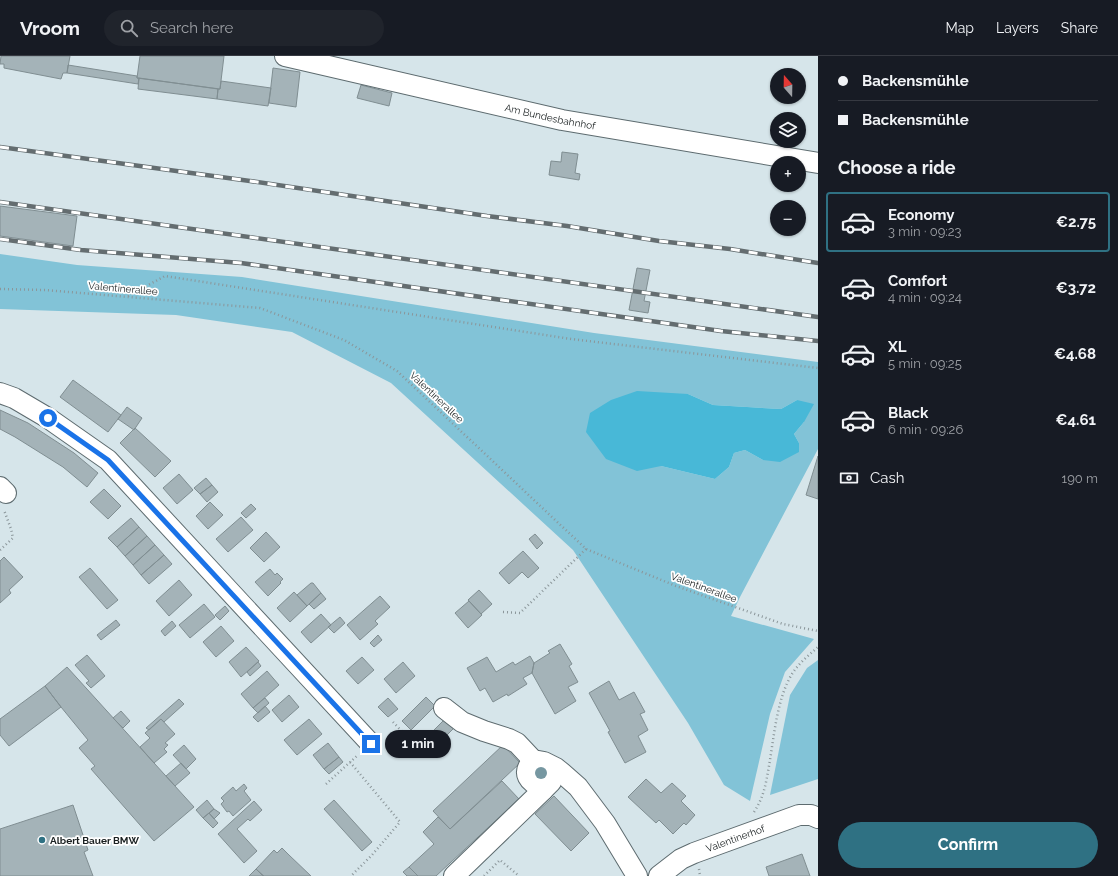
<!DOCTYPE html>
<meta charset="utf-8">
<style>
body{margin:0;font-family:Raleway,sans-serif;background:#20242c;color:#f1f3f6;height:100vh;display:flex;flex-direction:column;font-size:15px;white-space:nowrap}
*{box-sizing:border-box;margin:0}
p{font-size:13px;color:#9ea1a6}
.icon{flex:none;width:22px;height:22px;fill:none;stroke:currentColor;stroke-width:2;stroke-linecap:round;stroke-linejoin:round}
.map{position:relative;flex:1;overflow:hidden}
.drawer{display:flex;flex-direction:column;background:#171b24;width:300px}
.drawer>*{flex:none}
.top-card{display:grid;align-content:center;height:88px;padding:0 20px;background:#171b24}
.needle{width:26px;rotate:340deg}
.fabs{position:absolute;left:770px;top:12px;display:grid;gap:8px}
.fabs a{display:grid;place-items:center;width:36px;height:36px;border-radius:50%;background:#171b24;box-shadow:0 1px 3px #0004;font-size:20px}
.end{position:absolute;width:18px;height:18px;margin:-9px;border:5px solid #1a73e8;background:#fff;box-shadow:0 0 0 2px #fff}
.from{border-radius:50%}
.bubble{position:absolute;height:28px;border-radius:14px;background:#171b24;box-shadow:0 1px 3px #0004;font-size:13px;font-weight:700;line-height:28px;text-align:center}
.top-card b{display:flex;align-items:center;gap:14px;height:38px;font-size:15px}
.top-card b+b{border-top:1px solid #363941}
.top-card i{width:10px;height:10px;background:#f1f3f6}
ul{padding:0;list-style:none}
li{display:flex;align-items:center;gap:12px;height:60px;margin:0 8px 6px;padding:0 12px;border:2px solid transparent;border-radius:4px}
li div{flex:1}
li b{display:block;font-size:15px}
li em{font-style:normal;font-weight:700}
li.current{border-color:#2f7183}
li>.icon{width:36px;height:36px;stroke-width:1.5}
h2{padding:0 20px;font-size:18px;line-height:48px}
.pay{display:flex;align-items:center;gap:10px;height:44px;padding:0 20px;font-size:15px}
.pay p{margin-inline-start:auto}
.cta{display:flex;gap:8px;margin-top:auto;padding:8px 20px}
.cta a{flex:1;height:46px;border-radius:24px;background:#2f7183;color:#fff;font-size:16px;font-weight:700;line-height:46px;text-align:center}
header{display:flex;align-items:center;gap:24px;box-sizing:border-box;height:56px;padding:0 20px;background:#171b24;border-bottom:1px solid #363941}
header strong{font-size:19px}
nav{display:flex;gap:22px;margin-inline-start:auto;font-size:14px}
.search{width:280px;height:36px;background:#20242c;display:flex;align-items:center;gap:10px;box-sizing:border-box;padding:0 14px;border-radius:22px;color:#9ea1a6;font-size:15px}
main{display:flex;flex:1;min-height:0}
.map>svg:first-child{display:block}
</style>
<header>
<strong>Vroom</strong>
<div class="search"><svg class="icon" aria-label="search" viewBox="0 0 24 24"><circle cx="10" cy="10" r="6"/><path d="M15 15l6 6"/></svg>Search here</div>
<nav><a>Map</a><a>Layers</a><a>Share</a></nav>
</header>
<main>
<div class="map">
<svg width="818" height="820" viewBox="0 0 818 820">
<rect width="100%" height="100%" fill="#d6e5ea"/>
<path fill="#82c3d7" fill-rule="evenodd" d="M0 198 77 209 242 221 594 277 818 306V393L740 541 731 560 814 583 785 616 770 658 750 745 724 729 688 667 573 494 391 327 292 276 176 259 0 253ZM688 338 713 349 781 353 797 344 804 366 794 378 799 387 763 404 745 394 734 397 729 411 715 423 661 410Z
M818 604V723L770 739 790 639 807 612Z"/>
<path fill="#48b8d7" d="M637 335 688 338 713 349 781 353 797 344 814 348 804 366 794 378 799 387V396L780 406 763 404 745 394 734 397 729 411 715 423 661 410 637 415 606 403 586 376 590 357 611 344Z"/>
<path fill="#a4b3b8" stroke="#808e92" d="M1 0H70L67 17H63L61 23 4 12V8H0Z
M140 0H224L220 33 137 22Z
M68 9 137 20V22H139L138 28 67 17Z
M273 12 300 16 296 51 269 47Z
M139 22 218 33 217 43 138 33Z
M221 25 271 32 268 50 217 43 218 33H220Z
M361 29 392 37 389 50 357 42Z
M562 96 578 98 575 117 580 118 579 124 549 119 551 105 561 106Z
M0 150 77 160 73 190 0 180Z
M637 212 650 214 644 245 650 246 648 257 629 254Z
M73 324 121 359 108 376 60 341Z
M127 351 142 362 134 374 118 363Z
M0 354 28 367 74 397 98 417 87 431 63 411 15 381 0 373Z
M135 372 171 405 155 421 120 387Z
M818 400V443L806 439Z
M179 418 193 434 177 448 163 432Z
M206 422 212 429 200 438 194 432Z
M212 429 218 436 207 446 200 438Z
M104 433 121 450 108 463 90 446Z
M210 446 223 459 208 473 196 460Z
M251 448 256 453 246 462 241 457Z
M241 461 253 474 228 496 216 483Z
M131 462 139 471 117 491 108 482Z
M139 471 147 480 125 500 117 491Z
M266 476 280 491 264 506 250 492Z
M535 478 543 487 537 493 529 483Z
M147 480 155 489 133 509 125 500Z
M155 489 164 499 141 519 133 509Z
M523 495 539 512 528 522 522 516 509 528 499 517Z
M164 499 172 508 149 528 141 519Z
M4 501 23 521 9 534 11 537 0 547V505Z
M90 512 118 544 107 553 79 521Z
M270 513 275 519 277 517 283 523 280 526 281 527 268 540 255 526Z
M179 524 192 539 169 560 156 545Z
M311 527H313L321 537 307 550 297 539Z
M479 534 492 548 481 558 468 544Z
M294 536 307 550 290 566 277 552Z
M321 537 326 543 314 553 309 548Z
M380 540 390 551 375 565 378 568 360 584 347 569Z
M469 545 482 559 468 572 455 557Z
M204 548 215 561 190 582 179 569Z
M225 550 229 555 220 564 215 559Z
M321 558 331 569 311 587 301 576Z
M340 561 345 567 334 577 328 571Z
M116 564 120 569 101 584 97 579Z
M172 565 176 570 165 580 161 575Z
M221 570 234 585 216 601 203 586Z
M378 579 382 584 374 591 370 587Z
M560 588 572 608 569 610 578 626 568 631 576 645 555 658 532 617 534 607 550 597 548 595Z
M246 591 259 605 241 621 229 606Z
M87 599 105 620 91 632 86 627 89 625 75 609Z
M530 600 534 607 532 617 523 622 527 628 508 640 507 638 493 646 485 632 480 635 467 612 487 601 496 616 513 606 515 609Z
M362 601 374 614 358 628 346 615Z
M258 606 261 610 250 620 247 616Z
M403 606 415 620 396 637 384 623Z
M67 611 194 751 154 785 91 713 95 710 79 692 88 684 61 651 45 630Z
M267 615 279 629 253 652 241 638Z
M609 625 619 644 634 636 645 656 640 658 648 674 638 680 646 696 625 707 608 676 610 675 589 637Z
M45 630 61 651 9 690 0 679V663Z
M289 639 299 651 282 666 272 654Z
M426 641 435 650 411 674 402 665Z
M265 642 269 647 258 657 253 652Z
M388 642 398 653 388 661 378 651Z
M179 643 184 648 164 666 161 663 149 674 146 672Z
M265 650 270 656 258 666 253 661Z
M121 655 130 665 123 672 113 662Z
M447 661 456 670 432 694 423 685Z
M161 663 175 678 165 687 168 689 164 693 167 696 154 707 140 691 150 682 145 677Z
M309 663 322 678 297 699 284 684Z
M328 687 339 701 324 713 313 699Z
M184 689 196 703 186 713 173 699Z
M503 689 520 707 450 773 433 755Z
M339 701 343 706 329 718 324 713Z
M181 707 190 717 175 730 166 720Z
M646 723 661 737 672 727 686 740 681 745 695 759 686 769 684 767 673 778 659 764 656 767 628 741Z
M502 725 519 743 436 820H418L409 811 434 788 423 776 438 761 450 773Z
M244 728 247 732 244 735 251 744 233 760 229 755 227 756 221 748 224 745 221 742 233 731 236 735Z
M554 740 589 777 571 795 535 758Z
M207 744 214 753 203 762 196 754Z
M334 744 372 786 362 795 324 753Z
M254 745 262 754 250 765 248 763 237 773 257 795 244 807 218 778Z
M73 749 88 794 84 796 93 820H0V773Z
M214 753 220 757 214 763 209 757Z
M209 757 218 767 213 772 203 762Z
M282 792 289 799 311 820H264L256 813 274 794 277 797Z
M802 798 810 820H769L766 811Z
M409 811 418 820H407L403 816Z
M256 813 263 820H249Z"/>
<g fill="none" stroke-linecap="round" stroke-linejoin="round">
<defs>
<g id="minor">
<path id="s1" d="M285 0 562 64 818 107"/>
<path d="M0 337 14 342 48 362 108 404 371 688"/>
<path d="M0 431 6 437"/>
<path d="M444 652 462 666 484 675 509 683 517 687 533 704 544 706 556 712 561 716 578 731 605 767 637 820"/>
<path d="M533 704C520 719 530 725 543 734L551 726"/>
<path d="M454 820 543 734"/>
<path id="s2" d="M659 820 681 803 694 797 799 759H811L818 762"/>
</g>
</defs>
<use href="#minor" stroke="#5d6b6f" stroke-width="22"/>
<path stroke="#8b969a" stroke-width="2.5" stroke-dasharray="1 3" stroke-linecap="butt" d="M0 233 45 234 260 252 344 284 397 315 586 493 676 530 783 568 818 575
M128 240 165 220 571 283 818 312
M0 494 13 482 11 473 4 454
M503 556 520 557 586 493
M393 666 410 684 418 677
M350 706 400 766 372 799 351 820
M326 728 358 699
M754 756C764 741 766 727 769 710 774 681 777 642 792 618 799 607 809 599 818 591
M699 813 700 820
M484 820 500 804 519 820"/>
<use href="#minor" stroke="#fff" stroke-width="20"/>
<defs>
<path id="rail" d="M0 91 250 125 487 160 567 170 659 185 730 193 818 207
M0 146 818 261
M0 183 81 194 241 207 721 275 818 285"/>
</defs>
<use href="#rail" stroke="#646d70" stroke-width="4.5"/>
<use href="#rail" stroke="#fff" stroke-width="3" stroke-dasharray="9" stroke-linecap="butt"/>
</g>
<circle fill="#7697a1" cx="541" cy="717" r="6"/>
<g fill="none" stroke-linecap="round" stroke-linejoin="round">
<path stroke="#1a73e8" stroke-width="5" d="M48 362 108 404 371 688"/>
</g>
<circle fill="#2f7183" stroke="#fff" stroke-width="1.5" cx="42" cy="784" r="4"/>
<g text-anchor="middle" stroke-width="3.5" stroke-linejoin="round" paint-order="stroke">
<g font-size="10" fill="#1b2122" stroke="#fff">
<text dy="4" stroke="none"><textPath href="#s1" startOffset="272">Am Bundesbahnhof</textPath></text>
<text transform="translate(123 232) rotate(5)" y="4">Valentinerallee</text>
<text transform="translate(437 341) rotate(43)" y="4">Valentinerallee</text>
<text transform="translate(704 531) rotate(20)" y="4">Valentinerallee</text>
<text dy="4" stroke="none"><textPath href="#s2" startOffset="86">Valentinerhof</textPath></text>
</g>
<g font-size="10" font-weight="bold" fill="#1b2122" stroke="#fff" text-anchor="start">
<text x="50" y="788">Albert Bauer BMW</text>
</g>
</g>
</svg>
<div class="fabs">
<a><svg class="needle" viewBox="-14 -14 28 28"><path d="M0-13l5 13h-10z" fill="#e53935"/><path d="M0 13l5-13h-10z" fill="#9ea1a6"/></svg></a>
<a><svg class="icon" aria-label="layers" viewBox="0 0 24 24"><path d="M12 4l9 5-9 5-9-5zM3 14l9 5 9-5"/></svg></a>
<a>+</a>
<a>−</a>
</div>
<i class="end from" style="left:48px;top:362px"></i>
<i class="end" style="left:371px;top:688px"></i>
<div class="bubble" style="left:385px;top:674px;width:66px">1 min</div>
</div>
<section class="drawer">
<div class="top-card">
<b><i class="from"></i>Backensmühle</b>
<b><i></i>Backensmühle</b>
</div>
<h2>Choose a ride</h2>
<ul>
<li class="current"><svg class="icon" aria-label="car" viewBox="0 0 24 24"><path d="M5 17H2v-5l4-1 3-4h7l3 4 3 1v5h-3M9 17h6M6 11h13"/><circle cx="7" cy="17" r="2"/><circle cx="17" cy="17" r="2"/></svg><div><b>Economy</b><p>3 min · 09:23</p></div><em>€2.75</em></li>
<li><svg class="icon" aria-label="car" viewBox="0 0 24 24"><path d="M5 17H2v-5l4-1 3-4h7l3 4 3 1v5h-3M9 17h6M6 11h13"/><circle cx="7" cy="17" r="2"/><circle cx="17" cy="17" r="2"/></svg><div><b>Comfort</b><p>4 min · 09:24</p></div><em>€3.72</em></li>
<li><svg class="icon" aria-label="car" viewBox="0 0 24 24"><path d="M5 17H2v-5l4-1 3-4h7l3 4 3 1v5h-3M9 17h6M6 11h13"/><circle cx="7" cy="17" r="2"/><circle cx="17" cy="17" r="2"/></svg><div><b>XL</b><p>5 min · 09:25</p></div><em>€4.68</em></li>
<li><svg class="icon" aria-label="car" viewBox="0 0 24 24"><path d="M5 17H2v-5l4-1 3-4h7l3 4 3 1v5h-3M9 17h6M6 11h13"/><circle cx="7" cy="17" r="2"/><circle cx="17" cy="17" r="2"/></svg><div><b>Black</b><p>6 min · 09:26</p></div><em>€4.61</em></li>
</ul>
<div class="pay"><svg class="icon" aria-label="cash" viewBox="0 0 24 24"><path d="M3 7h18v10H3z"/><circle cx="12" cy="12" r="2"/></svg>Cash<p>190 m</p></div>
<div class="cta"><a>Confirm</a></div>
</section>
</main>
